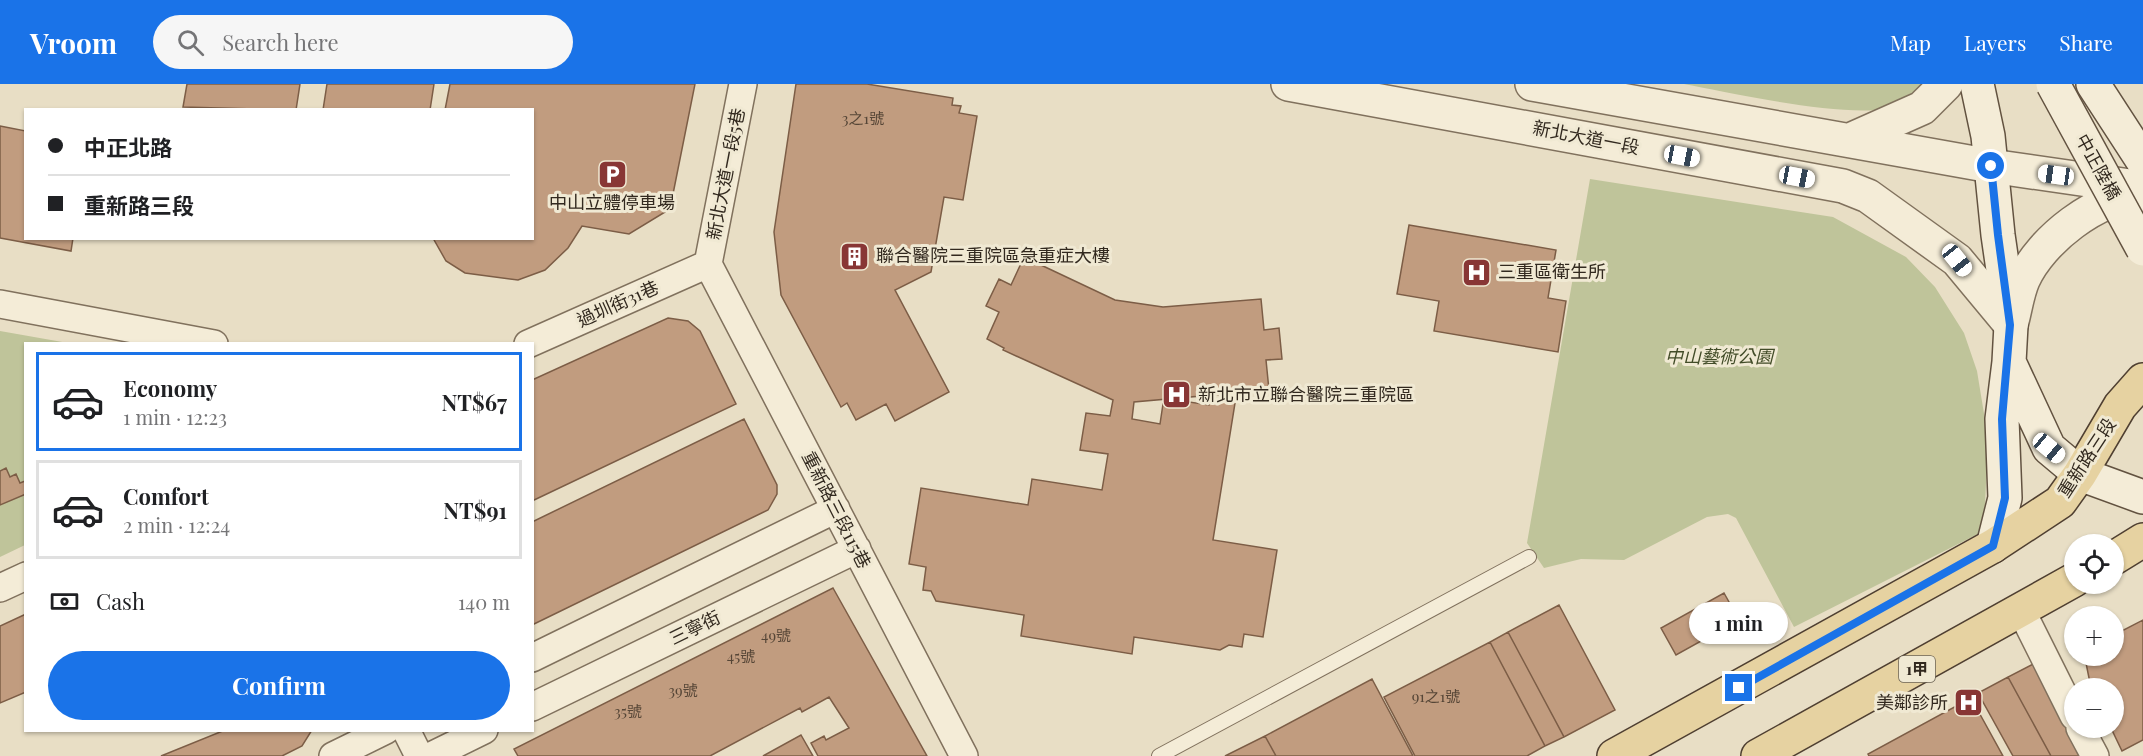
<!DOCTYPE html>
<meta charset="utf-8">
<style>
body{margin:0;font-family:"Playfair Display","Noto Sans TC",serif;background:#f6f6f6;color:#202124;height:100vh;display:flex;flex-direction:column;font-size:22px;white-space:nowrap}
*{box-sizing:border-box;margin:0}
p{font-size:20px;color:#757577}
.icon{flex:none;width:33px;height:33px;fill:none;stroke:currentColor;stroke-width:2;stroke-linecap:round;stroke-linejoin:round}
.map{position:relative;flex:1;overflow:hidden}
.panel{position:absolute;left:24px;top:258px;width:510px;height:390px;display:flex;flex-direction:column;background:#fff;border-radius:0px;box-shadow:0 2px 4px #0004}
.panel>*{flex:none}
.banner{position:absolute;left:24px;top:24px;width:510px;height:132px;border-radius:0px;box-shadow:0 2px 4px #0004;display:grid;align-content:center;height:132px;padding:0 24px;background:#fff}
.buttons{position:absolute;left:2064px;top:450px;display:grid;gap:12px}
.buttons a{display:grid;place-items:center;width:60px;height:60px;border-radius:50%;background:#fff;box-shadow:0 2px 4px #0004;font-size:30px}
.end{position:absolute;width:27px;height:27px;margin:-14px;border:8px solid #1a73e8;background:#fff;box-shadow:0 0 0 3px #fff}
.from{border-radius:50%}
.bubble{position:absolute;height:42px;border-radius:21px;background:#fff;box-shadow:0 2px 4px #0004;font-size:20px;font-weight:700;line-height:42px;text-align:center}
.car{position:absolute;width:18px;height:36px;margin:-18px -9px;border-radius:8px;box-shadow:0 0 4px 2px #0007;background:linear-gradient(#fff 24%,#345 0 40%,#fff 0 76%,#345 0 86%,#fff 0)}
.banner b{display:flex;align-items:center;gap:21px;height:57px;font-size:22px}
.banner b+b{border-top:2px solid #e0e0e0}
.banner i{width:15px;height:15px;background:#202124}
ul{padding:10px 0 0;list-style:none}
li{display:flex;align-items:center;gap:18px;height:99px;margin:0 12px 9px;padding:0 12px;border:3px solid #e0e0e0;border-radius:0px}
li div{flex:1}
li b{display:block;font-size:22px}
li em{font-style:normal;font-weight:700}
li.active{border-color:#1a73e8}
li>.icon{width:54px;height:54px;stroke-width:1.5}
.pay{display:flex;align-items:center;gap:15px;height:66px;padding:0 24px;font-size:22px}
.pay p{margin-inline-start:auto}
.primary-button{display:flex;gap:12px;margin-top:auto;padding:12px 24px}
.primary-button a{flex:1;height:69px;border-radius:36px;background:#1a73e8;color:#fff;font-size:24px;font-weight:700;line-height:69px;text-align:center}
header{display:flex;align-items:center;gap:36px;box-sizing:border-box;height:84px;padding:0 30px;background:#1a73e8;color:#fff}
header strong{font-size:28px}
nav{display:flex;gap:33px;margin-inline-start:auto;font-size:21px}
.search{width:420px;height:54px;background:#f6f6f6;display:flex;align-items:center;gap:15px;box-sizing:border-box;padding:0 21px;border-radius:33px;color:#757577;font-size:22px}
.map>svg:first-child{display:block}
</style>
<header>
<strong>Vroom</strong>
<div class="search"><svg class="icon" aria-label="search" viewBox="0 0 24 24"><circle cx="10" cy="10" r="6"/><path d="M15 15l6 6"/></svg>Search here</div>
<nav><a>Map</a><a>Layers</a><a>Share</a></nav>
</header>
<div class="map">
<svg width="2143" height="672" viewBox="0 0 2143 672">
<rect width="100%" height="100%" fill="#e8dec5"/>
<path fill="#bfc49a" d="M1684 0H1923C1916 6 1907 17 1899 21 1863 39 1727 8 1684 0Z
M1590 95 1833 133 1906 173 1935 203 1964 249 1977 287 1988 354 1985 421 1978 450 1794 543 1736 434 1728 430 1707 433 1624 476 1581 475 1544 484 1527 459Z
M0 247 68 259 26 260 25 461 0 473Z"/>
<path fill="#c19c7f" stroke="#7c5d46" stroke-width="1.5" d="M187 0H300L296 26 183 23Z
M327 0H434L430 26H323Z
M450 0H695L670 125 629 150 582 142 568 164 545 186 518 196 465 189 446 177 433 154H532V26H445Z
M796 0H867L953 14 952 21 961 22 959 29 977 32 963 116 944 113 931 188 895 206 949 308 895 337 886 320 856 336 847 319 841 323 781 211 774 148Z
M0 42 26 47V154H73L71 167 0 154Z
M1409 141 1556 166 1548 214 1566 217 1558 268 1434 247 1439 217 1397 210Z
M1024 173 1115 216 1163 223 1261 215 1264 246 1279 244 1282 275 1266 276 1269 306 1134 318 1132 335 1160 340 1163 320 1175 322 1176 316 1209 321 1210 315 1235 319 1213 456 1277 466 1263 553 1244 550 1242 563 1229 561 1220 566 1134 553 1132 570 1021 552 1024 531 936 517 931 507 923 506 926 483 909 480 921 404 1028 421 1032 395 1102 406 1108 370 1080 366 1086 329 1110 332 1113 316 1003 266 1004 264 987 255 999 228 986 222 999 195 1011 201Z
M668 234 688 237 700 247 736 320 532 417V296Z
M744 335 777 401V410L768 426 532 541V438Z
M6 384 10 393 16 390 20 399 25 397 26 410 0 421V387Z
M833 504 927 672H818L811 659 824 652 826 656 849 644 829 613 802 628 800 624 710 672H518L514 665Z
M1724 509 1739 536 1676 571 1661 544Z
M1559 521 1615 626 1564 653 1508 548Z
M26 530V608L0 619V542Z
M2143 536V656L2122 667 2111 644H2114V604H2091L2085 574 2086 572H2114V551Z
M1508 548 1564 653 1545 662 1490 558Z
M1490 558 1545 662 1527 672H1415L1384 613Z
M2037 578 2081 672H2051L2008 593Z
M2008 593 2051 672H2013L1978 609Z
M1372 595 1413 672H1276L1265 652Z
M1971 614 2003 672H1869L1868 670Z
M225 646H312L302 662 282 672H161Z
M801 651 813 672H763Z
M1265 652 1276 672H1225Z"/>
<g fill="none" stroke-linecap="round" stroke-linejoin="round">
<defs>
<path id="service" d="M1159 672 1529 473"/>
<path id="minor" d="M708 180 964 672
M708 180 743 0
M0 220 214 260
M528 260 708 180
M0 504 26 492
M2022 528 2074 632
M532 574 836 425
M532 623 857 465
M2080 644 2095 672
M406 646 419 672
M333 672 386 646
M431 672 484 646"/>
<path id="tertiary" d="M1288 0 1843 102 1868 112 1957 176 2011 241
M1532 0 1991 82 2143 104
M1850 56 1922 24 1946 0
M2011 241C2015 227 2017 210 2023 196 2041 156 2097 112 2142 111"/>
<path id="secondary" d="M1977 0 1988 52 1998 151 2011 241 2009 278 2049 364 2080 390 2143 413
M2093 0 2143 77
M1993 462 2005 414 2002 335 2009 278"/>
<path id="primary" d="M2114 474 2143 456
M1614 672 1993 462 2060 418 2080 390 2120 322 2143 296
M1758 672 2074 496"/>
</defs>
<use href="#service" stroke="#80715d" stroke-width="16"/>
<use href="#minor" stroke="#80715d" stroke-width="30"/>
<use href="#tertiary" stroke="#80715d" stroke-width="36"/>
<use href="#secondary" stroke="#625240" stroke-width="36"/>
<use href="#primary" stroke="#4f3f31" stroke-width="36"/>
<use href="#service" stroke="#f4ecd7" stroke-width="14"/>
<use href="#minor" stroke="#f4ecd7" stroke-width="27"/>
<use href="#tertiary" stroke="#f4ecd7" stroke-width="33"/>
<use href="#secondary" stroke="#f4ecd7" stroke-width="33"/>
<use href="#primary" stroke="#e6d2a1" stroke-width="33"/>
<defs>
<path id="secondary-bridge" d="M2053 0 2143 165"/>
</defs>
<use href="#secondary-bridge" stroke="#625240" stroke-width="36" stroke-linecap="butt"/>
<use href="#secondary-bridge" stroke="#f4ecd7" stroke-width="33"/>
</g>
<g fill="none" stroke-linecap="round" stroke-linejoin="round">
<path stroke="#1a73e8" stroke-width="8" d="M1739 604 1993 462 2005 414 2002 335 2010 241 1998 151 1991 82"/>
</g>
<defs>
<symbol id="parking-square" viewBox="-11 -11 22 22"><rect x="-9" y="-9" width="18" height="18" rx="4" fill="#883635" stroke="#f0e9d3"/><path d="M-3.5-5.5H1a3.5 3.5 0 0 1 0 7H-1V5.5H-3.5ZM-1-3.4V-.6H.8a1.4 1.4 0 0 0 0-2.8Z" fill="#fff"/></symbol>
<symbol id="building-square" viewBox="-11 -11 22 22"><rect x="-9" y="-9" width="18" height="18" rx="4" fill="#883635" stroke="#f0e9d3"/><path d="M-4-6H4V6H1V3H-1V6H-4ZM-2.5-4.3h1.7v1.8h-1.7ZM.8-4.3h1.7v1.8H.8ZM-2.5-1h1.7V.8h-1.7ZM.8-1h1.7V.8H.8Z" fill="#fff"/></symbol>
<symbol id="hospital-square" viewBox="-11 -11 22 22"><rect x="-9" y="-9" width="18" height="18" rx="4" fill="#883635" stroke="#f0e9d3"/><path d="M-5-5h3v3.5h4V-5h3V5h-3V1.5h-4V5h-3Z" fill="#fff"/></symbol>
</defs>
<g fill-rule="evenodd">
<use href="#parking-square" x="596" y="74" width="33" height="33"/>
<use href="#building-square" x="838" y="156" width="33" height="33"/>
<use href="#hospital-square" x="1460" y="172" width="33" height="33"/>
<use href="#hospital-square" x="1160" y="294" width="33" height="33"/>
<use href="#hospital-square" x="1952" y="602" width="33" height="33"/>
</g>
<g text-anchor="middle" stroke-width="6" stroke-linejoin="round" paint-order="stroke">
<g font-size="15" fill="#564637">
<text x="863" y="40">3之1號</text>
<text x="776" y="557">49號</text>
<text x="741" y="578">45號</text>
<text x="683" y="612">39號</text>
<text x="1436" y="618">91之1號</text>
<text x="628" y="633">35號</text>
</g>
<rect fill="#f0e9d3" stroke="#6b6355" stroke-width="1.5" x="1899" y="572" width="36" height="26" rx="4.5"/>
<g font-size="16" font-weight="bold" fill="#32291f">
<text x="1917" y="591">1甲</text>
</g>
<g font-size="18" fill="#32291f" stroke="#f0e9d3">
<text transform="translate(1586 54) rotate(11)" y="6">新北大道一段</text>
<text transform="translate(2098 83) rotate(61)" y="6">中正陸橋</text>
<text transform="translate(726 90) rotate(-79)" y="6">新北大道一段5巷</text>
<text transform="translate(618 220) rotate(-24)" y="6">過圳街31巷</text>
<text transform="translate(2087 374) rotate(-57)" y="6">重新路三段</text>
<text transform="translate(836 426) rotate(63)" y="6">重新路三段115巷</text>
<text transform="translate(695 544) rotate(-26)" y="6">三寧街</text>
</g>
<g font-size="18" fill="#32291f" stroke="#f0e9d3" text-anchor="start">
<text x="612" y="125" text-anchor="middle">中山立體停車場</text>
<text x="876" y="178">聯合醫院三重院區急重症大樓</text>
<text x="1498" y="194">三重區衛生所</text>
<text x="1198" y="317">新北市立聯合醫院三重院區</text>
<text x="1948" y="625" text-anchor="end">美鄰診所</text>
</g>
<g font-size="18" font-style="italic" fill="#424c28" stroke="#f0e9d3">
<text x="1719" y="279">中山藝術公園</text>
</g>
</g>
</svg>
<div class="buttons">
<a><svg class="icon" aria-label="locate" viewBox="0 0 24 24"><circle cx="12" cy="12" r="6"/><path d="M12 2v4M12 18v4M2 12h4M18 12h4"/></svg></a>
<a>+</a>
<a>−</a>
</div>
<i class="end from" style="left:1991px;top:82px"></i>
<i class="end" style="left:1739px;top:604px"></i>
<div class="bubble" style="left:1689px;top:518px;width:99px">1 min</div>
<i class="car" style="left:1682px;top:72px;rotate:101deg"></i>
<i class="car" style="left:2056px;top:91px;rotate:278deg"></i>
<i class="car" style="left:1797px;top:93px;rotate:101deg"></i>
<i class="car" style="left:1957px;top:176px;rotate:141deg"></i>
<i class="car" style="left:2049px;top:364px;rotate:130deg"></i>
<div class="banner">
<b><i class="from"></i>中正北路</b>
<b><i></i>重新路三段</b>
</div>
<section class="panel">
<ul>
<li class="active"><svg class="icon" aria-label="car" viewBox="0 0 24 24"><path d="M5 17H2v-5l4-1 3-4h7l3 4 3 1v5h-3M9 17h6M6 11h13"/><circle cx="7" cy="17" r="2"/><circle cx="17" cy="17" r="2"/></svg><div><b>Economy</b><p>1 min · 12:23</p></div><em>NT$67</em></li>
<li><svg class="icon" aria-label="car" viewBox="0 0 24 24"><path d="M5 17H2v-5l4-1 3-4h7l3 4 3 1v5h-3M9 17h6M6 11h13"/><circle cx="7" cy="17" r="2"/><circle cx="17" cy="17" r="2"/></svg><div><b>Comfort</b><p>2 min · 12:24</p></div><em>NT$91</em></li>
</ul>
<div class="pay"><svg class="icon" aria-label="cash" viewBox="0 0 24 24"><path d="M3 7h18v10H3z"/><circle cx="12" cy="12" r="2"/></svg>Cash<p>140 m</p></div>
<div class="primary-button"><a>Confirm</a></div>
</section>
</div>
